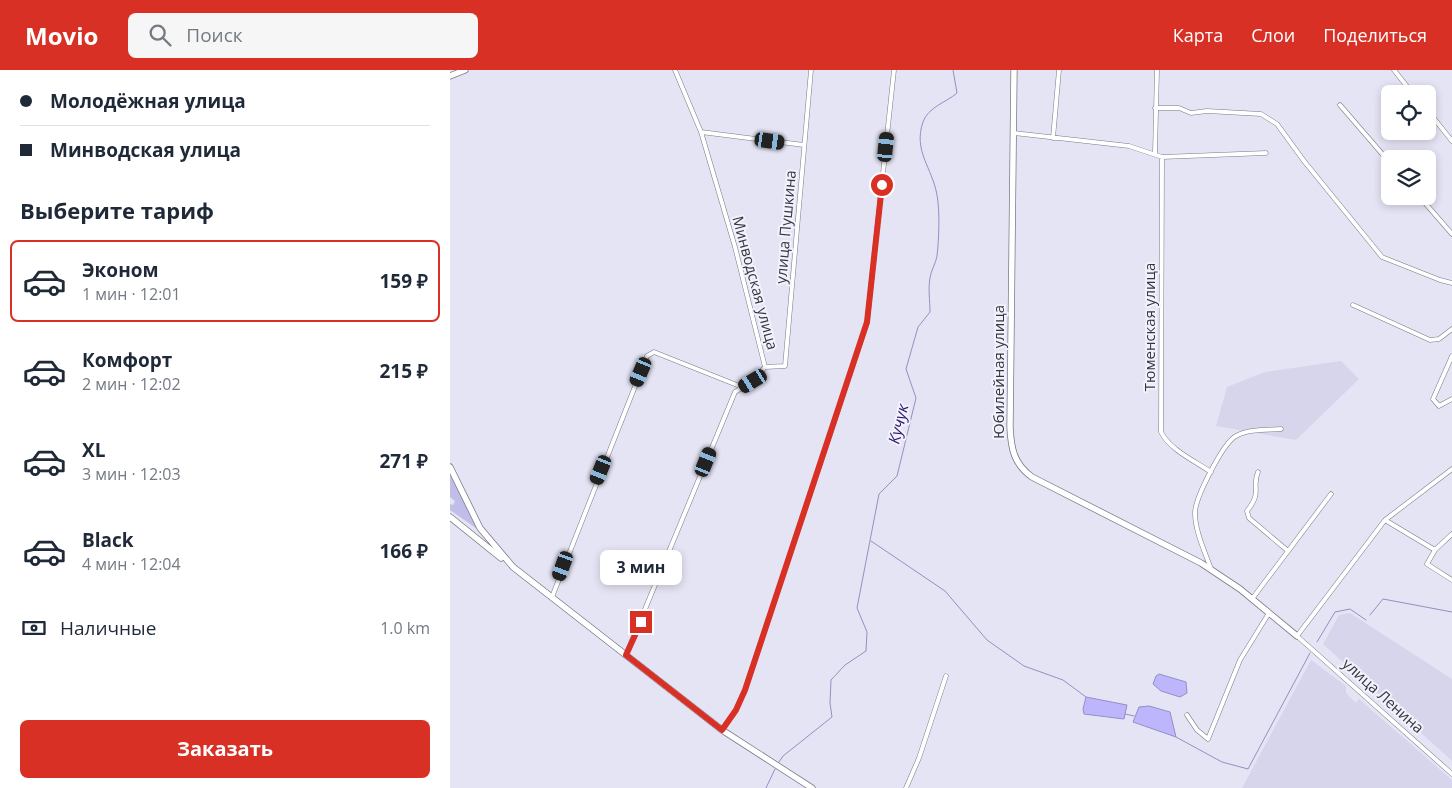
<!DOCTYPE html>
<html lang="ru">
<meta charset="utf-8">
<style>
body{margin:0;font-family:"Open Sans",sans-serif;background:#f6f6f7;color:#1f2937;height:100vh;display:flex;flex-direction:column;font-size:19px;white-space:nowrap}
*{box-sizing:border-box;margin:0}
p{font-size:16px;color:#747a83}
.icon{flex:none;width:28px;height:28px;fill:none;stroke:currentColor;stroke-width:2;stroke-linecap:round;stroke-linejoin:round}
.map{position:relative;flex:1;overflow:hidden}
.panel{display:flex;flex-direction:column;background:#fff;width:450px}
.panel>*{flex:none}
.top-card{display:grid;align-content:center;height:110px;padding:0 20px;background:#fff}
.fabs{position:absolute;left:931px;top:15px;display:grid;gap:10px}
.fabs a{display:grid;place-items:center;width:55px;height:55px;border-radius:8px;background:#fff;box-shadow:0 2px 8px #0003;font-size:25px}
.end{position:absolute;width:22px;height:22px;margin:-11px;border:6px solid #d93025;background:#fff;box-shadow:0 0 0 2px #fff}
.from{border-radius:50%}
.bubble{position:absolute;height:35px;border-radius:8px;background:#fff;box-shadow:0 2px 8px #0003;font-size:16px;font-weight:700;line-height:35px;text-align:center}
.car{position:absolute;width:15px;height:30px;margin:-15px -8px;border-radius:6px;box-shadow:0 0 4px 1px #0007;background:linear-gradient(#222 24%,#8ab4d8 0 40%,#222 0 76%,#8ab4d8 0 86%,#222 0)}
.top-card b{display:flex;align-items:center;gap:18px;height:48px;font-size:19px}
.top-card b+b{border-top:1px solid #e0e1e3}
.top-card i{width:12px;height:12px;background:#1f2937}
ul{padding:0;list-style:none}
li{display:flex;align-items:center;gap:15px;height:82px;margin:0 10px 8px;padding:0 10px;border:2px solid transparent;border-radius:8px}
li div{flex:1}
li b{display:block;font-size:19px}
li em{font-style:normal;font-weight:700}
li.selected{border-color:#d93025}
li>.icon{width:45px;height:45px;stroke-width:1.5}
h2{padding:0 20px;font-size:22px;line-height:60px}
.pay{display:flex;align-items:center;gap:12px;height:55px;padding:0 20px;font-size:19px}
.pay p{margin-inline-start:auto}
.button{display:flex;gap:10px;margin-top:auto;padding:10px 20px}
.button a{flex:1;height:58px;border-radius:8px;background:#d93025;color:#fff;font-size:20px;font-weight:700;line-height:58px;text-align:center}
header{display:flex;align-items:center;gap:30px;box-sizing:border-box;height:70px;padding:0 25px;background:#d93025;color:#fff}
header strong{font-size:24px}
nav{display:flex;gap:28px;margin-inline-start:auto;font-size:18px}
.search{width:350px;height:45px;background:#f6f6f7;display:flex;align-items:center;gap:12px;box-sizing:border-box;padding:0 18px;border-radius:8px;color:#747a83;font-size:19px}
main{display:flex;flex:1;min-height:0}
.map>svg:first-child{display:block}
</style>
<header>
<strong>Movio</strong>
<div class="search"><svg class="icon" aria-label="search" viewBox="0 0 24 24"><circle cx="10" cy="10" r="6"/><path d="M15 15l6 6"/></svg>Поиск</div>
<nav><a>Карта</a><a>Слои</a><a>Поделиться</a></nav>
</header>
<main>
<section class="panel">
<div class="top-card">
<b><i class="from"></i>Молодёжная улица</b>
<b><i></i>Минводская улица</b>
</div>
<h2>Выберите тариф</h2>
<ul>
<li class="selected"><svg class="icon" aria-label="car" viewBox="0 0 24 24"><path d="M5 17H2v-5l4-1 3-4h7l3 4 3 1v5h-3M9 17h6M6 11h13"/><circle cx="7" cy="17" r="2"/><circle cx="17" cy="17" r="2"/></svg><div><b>Эконом</b><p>1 мин · 12:01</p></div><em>159 ₽</em></li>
<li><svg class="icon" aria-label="car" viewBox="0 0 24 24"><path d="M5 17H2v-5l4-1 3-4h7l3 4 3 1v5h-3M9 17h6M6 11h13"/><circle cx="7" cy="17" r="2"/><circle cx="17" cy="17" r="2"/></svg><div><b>Комфорт</b><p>2 мин · 12:02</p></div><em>215 ₽</em></li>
<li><svg class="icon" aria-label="car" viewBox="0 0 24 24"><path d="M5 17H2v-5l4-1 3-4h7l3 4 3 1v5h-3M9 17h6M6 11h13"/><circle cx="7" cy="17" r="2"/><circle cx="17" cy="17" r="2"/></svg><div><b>XL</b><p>3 мин · 12:03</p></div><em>271 ₽</em></li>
<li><svg class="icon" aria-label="car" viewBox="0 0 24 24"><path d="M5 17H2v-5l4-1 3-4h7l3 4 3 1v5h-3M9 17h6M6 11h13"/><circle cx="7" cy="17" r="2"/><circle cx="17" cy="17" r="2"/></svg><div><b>Black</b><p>4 мин · 12:04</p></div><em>166 ₽</em></li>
</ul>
<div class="pay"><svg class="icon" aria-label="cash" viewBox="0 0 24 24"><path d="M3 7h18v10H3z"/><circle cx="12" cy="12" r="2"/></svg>Наличные<p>1.0 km</p></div>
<div class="button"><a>Заказать</a></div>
</section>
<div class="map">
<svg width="1002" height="718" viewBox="0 0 1002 718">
<rect width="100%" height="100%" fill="#e5e4f4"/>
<path fill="#d6d5ec" d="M891 291 909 309 846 370 766 356 777 317 815 302Z
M900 543 1002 609V691L873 574 889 545Z
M861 590 896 616V623L906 633 909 629 1002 710V718H792Z"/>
<path fill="#c1bde9" d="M0 405 30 461 0 440V434L3 435 5 431 0 427Z"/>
<path fill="#bdb6fd" stroke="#948fc3" d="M709 604 736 612 737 623 730 627 711 621 703 614 706 606Z
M636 627 677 635 674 649 634 644 633 639Z
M699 636 720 642 726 667 683 652 689 637Z"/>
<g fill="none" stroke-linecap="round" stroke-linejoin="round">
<path stroke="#948fc3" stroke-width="1" d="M421 471 495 521 537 570 574 596 613 610 636 627
M920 545 933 529 1002 542
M867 572 885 542 900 539 916 550
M675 644 684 646
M726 667 772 692 798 699 860 583
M329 692 333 686 382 647 380 633 381 610 395 595 416 581 417 562 407 538 429 424 447 406 466 328 456 299 468 257 480 242C480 231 478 219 480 208 481 200 486 193 487 186 489 169 490 141 487 125 482 97 463 81 473 52 478 37 497 32 507 23L503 0
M316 718 325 699"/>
<defs>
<path id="street" d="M225 0 251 62 285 177 315 297
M944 0 963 24
M890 35 940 93
M705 38H729L741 43 757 41 811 44 827 54 854 91 932 187 990 210 1002 213
M978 41 1002 71
M251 62 354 75
M564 63 679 76 712 87 816 83
M603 68 609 0
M705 83 707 0
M712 87 711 362C720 380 745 391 761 402
M969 126 1002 164
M903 235 980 270 989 269 1002 259
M1002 286 983 329 989 336 1002 329
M315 297 335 296 361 0
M1002 399 935 450 847 566 1002 704
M808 402C801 418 813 421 797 441L799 448 838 481
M935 450 985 480
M1002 464 985 480 977 494 1002 510
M761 499C755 482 745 461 745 443 745 428 773 373 786 366 798 359 817 360 831 359
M102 527 197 286 204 282 292 317
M802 529 881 424
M176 585 285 322 303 311 315 297
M737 645 747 660 758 669 790 590 819 543
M272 660 286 640 295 620 417 253 444 0
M456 718 469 688 496 606"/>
<path id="secondary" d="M564 0 560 357C561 379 564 394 582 407L751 493 790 519 847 566
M0 6 15 0
M0 397 30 458 63 497 272 660 362 718
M0 447 51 488"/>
</defs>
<use href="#street" stroke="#7a7987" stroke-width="5"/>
<use href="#secondary" stroke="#7a7987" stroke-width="7"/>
<use href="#street" stroke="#fff" stroke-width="4"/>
<use href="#secondary" stroke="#fff" stroke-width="5.5"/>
</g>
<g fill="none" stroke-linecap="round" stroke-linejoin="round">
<path stroke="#d93025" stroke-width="6" d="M191 552 176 585 272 660 286 640 295 620 417 252 432 115"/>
</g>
<g text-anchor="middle" stroke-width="4" stroke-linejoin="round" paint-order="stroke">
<g font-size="15" fill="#35353b" stroke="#f2f2fe">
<text transform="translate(336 157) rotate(-85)" y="5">улица Пушкина</text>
<text transform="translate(305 213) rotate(75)" y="5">Минводская улица</text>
<text transform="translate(700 257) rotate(-90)" y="5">Тюменская улица</text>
<text transform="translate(549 302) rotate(-90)" y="5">Юбилейная улица</text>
<text transform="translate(933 626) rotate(42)" y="5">улица Ленина</text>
</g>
<g font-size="16" font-style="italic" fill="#301a6a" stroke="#f2f2fe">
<text transform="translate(448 354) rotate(-76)" y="6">Кучук</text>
</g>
</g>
</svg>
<div class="fabs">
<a><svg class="icon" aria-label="locate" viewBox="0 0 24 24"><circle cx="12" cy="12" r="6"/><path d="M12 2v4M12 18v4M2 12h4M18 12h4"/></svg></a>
<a><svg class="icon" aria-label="layers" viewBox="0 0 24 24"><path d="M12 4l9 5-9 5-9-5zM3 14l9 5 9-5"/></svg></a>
</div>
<i class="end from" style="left:432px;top:115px"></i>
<i class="end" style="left:191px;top:552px"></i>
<div class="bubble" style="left:150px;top:480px;width:82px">3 мин</div>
<i class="car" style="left:320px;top:71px;rotate:98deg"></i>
<i class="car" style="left:436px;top:77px;rotate:6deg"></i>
<i class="car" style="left:191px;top:302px;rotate:203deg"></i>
<i class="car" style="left:303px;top:311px;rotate:239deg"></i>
<i class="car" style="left:256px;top:392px;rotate:22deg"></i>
<i class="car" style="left:151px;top:400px;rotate:202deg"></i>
<i class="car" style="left:113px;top:496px;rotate:200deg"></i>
</div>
</main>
